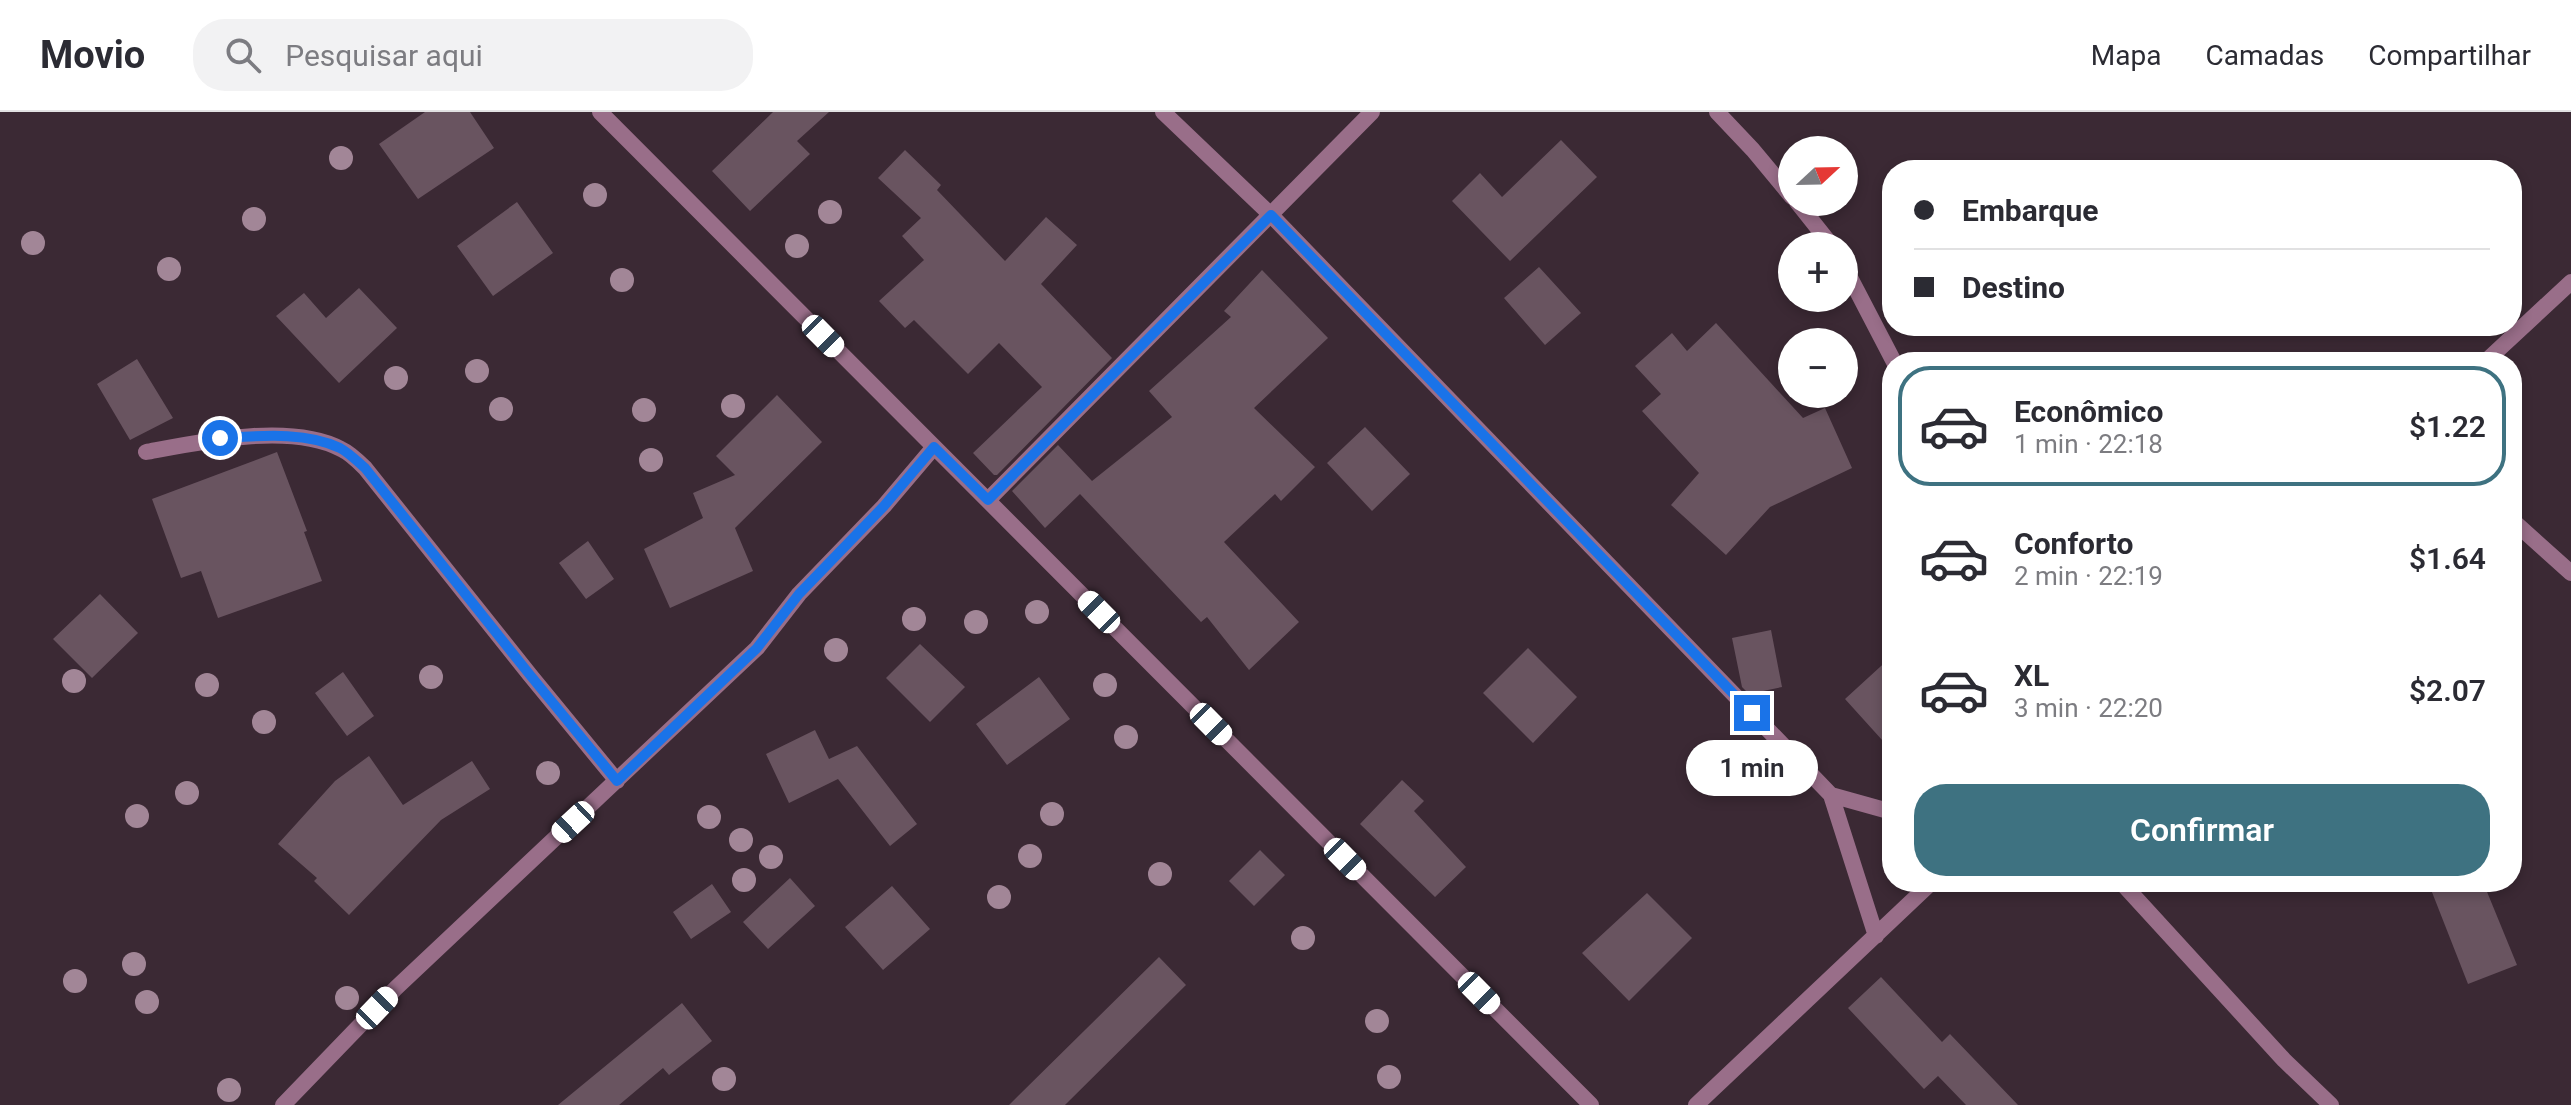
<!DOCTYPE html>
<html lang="pt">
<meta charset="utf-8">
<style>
body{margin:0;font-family:Roboto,sans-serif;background:#f2f2f3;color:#2b2b33;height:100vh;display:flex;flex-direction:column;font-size:30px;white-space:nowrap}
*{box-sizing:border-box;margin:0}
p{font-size:26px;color:#7c7c81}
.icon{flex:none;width:44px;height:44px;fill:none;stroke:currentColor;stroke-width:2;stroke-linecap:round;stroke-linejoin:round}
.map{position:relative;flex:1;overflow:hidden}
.details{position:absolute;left:1882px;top:240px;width:640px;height:540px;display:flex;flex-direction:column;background:#fff;border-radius:32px;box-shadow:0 4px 12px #0003}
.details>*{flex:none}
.guide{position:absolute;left:1882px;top:48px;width:640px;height:176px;border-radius:32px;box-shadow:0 4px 12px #0003;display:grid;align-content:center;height:176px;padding:0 32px;background:#fff}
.needle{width:52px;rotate:68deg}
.controls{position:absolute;left:1778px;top:24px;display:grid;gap:16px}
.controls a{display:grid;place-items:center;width:80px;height:80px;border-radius:50%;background:#fff;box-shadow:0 4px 12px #0003;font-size:40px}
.end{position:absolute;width:36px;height:36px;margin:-18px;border:10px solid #1a73e8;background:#fff;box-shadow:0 0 0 4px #fff}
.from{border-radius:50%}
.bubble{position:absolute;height:56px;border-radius:28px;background:#fff;box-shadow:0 4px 12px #0003;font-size:26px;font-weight:600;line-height:56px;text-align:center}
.car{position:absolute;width:24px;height:48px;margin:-24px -12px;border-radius:10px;box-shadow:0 0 6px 2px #0007;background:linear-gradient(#fff 24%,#345 0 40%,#fff 0 76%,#345 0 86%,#fff 0)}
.guide b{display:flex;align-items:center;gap:28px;height:76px;font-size:30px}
.guide b+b{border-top:2px solid #e1e1e2}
.guide i{width:20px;height:20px;background:#2b2b33}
ul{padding:14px 0 0;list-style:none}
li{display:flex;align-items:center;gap:24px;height:120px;margin:0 16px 12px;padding:0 16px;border:4px solid transparent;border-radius:32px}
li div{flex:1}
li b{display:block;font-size:30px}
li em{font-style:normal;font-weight:600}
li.on{border-color:#3e7281}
li>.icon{width:72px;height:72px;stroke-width:1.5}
.cta{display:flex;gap:16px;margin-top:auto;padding:16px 32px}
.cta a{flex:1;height:92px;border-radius:32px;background:#3e7281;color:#fff;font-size:32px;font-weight:600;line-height:92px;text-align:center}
header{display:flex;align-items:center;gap:48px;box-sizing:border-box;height:112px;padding:0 40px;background:#fff;border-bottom:2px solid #e1e1e2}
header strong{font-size:38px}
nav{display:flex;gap:44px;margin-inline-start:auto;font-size:28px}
.search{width:560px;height:72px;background:#f2f2f3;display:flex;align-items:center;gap:20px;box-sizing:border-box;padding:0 28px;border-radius:32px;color:#7c7c81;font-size:30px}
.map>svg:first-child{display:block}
</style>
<header>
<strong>Movio</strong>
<div class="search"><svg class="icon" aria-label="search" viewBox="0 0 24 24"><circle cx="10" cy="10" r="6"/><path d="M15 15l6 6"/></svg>Pesquisar aqui</div>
<nav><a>Mapa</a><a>Camadas</a><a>Compartilhar</a></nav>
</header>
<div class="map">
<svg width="2571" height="993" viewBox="0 0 2571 993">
<rect width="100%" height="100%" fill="#3b2934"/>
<path fill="#695460" d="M425 0H470L494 36 418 87 379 32Z
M773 0H829L797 29 810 42 750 99 712 59Z
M1561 28 1597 65 1510 149 1452 89 1480 61 1502 85Z
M905 38 941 73 937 78 1005 149 1046 105 1077 133 1041 172 1112 246 997 363H994L973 341 1042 275 999 231 968 262 914 208 905 216 879 189 924 148 902 124 921 106 878 66Z
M517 90 553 141 493 184 457 134Z
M1539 155 1581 201 1545 233 1504 186Z
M1262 158 1328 226 1254 296 1315 355 1281 389 1275 382 1224 430 1299 510 1249 558 1207 505 1201 510 1080 382 1045 416 1012 379 1058 333 1092 369 1172 305 1149 279 1231 205 1224 199Z
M359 176 397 216 339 271 276 204 304 181 326 206Z
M1716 211 1803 306 1825 296 1852 356 1770 395 1726 443 1671 393 1699 361 1642 299 1661 282 1635 254 1672 221 1687 239Z
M137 247 173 306 130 328 97 272Z
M777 283 822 330 735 416 753 459 670 496 644 437 703 406 693 381 735 363 716 344Z
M1365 315 1410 362 1372 399 1327 351Z
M277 340 307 419 304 420 322 469 218 506 201 459 181 466 152 387Z
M588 429 614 467 586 487 559 451Z
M100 482 138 521 92 566 53 527Z
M1771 518 1782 575 1749 582 1742 575 1732 526Z
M920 532 965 575 930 610 886 566Z
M1528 536 1577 585 1533 631 1483 581Z
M1892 544V639L1845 587Z
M343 560 374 604 347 624 315 581Z
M1039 565 1070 607 1007 653 976 612Z
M815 618 829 647 857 634 917 712 890 734 838 667 789 691 766 642Z
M369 644 403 693 472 649 490 677 441 708 349 803 314 769 317 766 278 732 335 669Z
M1402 668 1424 689 1414 699 1466 755 1435 785 1360 712Z
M1260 738 1285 763 1254 794 1229 769Z
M790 766 815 794 768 837 743 810Z
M2428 770H2483L2517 853 2468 872Z
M712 772 731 800 691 827 673 800Z
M892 774 930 817 883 858 845 815Z
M1647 781 1692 826 1629 889 1582 841Z
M1159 845 1186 873 1065 993H1009Z
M1881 865 1942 930 1950 922 2018 993H1966L1938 964 1924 977 1848 896Z
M682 891 712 929 669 963 663 956 619 993H558Z"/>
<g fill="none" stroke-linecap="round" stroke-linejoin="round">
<path stroke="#996e89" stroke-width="16" d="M600 0 1591 993
M1163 0 1271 103 1831 683 1876 824
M1717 0 1753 38 1792 85
M1797 90 1832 134
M1844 154 1894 250
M2485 250 2571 170
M146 340C199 330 291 310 341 337 350 341 358 349 365 356L530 563 617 669
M988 388 1372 0
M2512 408 2571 461
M1831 683 1892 700
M2121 770 2284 948 2331 993
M283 993 396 876 757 536 799 482 884 394 934 335
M1696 993 1932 770"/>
</g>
<g fill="#a28697">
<circle cx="341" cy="46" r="12"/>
<circle cx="595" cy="83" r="12"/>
<circle cx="830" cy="100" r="12"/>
<circle cx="254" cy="107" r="12"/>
<circle cx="33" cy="131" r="12"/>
<circle cx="797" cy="134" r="12"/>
<circle cx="169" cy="157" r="12"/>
<circle cx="622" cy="168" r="12"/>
<circle cx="477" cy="259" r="12"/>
<circle cx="396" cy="266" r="12"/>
<circle cx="733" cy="294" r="12"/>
<circle cx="501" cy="297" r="12"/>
<circle cx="644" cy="298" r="12"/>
<circle cx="651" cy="348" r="12"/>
<circle cx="1037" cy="500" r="12"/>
<circle cx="914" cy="507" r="12"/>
<circle cx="976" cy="510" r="12"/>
<circle cx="836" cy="538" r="12"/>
<circle cx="431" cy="565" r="12"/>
<circle cx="74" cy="569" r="12"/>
<circle cx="207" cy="573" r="12"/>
<circle cx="1105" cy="573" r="12"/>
<circle cx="264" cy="610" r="12"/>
<circle cx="1126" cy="625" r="12"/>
<circle cx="548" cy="661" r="12"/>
<circle cx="187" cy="681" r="12"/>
<circle cx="1052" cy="702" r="12"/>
<circle cx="137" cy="704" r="12"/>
<circle cx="709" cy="705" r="12"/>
<circle cx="741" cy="728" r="12"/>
<circle cx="1030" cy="744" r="12"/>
<circle cx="771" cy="745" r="12"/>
<circle cx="1160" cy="762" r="12"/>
<circle cx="744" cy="768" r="12"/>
<circle cx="999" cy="785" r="12"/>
<circle cx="1303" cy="826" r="12"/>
<circle cx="134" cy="852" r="12"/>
<circle cx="75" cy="869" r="12"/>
<circle cx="347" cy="886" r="12"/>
<circle cx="147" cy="890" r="12"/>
<circle cx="1377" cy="909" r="12"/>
<circle cx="1389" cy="965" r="12"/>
<circle cx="724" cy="967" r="12"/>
<circle cx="229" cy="978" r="12"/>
</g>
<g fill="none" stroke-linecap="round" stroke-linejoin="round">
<path stroke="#1a73e8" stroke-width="10" d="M220 326C258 324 305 319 340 336 349 341 357 349 365 356L530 563 617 669 757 536 799 482 884 394 934 335 988 388 1271 103 1752 601"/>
</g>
</svg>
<div class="controls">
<a><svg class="needle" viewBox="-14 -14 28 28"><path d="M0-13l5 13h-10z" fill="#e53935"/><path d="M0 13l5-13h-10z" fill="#7c7c81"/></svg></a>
<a>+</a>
<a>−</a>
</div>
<i class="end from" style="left:220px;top:326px"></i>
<i class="end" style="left:1752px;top:601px"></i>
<div class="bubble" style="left:1686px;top:628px;width:132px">1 min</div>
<i class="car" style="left:823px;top:224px;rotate:135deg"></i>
<i class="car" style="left:1099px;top:500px;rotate:315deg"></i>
<i class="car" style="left:1211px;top:612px;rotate:135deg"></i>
<i class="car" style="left:573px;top:710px;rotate:227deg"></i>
<i class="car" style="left:1345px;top:747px;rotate:135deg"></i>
<i class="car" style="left:1479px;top:881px;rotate:135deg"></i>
<i class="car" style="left:377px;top:896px;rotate:44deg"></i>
<div class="guide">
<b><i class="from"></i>Embarque</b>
<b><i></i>Destino</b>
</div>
<section class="details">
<ul>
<li class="on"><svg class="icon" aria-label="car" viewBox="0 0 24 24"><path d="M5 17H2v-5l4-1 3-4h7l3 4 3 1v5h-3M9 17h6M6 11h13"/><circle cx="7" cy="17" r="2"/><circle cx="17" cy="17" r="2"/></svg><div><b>Econômico</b><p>1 min · 22:18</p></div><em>$1.22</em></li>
<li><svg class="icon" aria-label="car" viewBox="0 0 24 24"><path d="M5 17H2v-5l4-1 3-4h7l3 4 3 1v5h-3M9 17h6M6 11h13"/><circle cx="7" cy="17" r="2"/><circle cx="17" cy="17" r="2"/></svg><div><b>Conforto</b><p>2 min · 22:19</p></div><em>$1.64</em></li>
<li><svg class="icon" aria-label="car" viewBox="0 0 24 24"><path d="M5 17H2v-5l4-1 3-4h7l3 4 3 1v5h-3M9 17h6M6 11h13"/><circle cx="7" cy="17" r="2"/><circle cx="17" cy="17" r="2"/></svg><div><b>XL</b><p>3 min · 22:20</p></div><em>$2.07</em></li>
</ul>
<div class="cta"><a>Confirmar</a></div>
</section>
</div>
